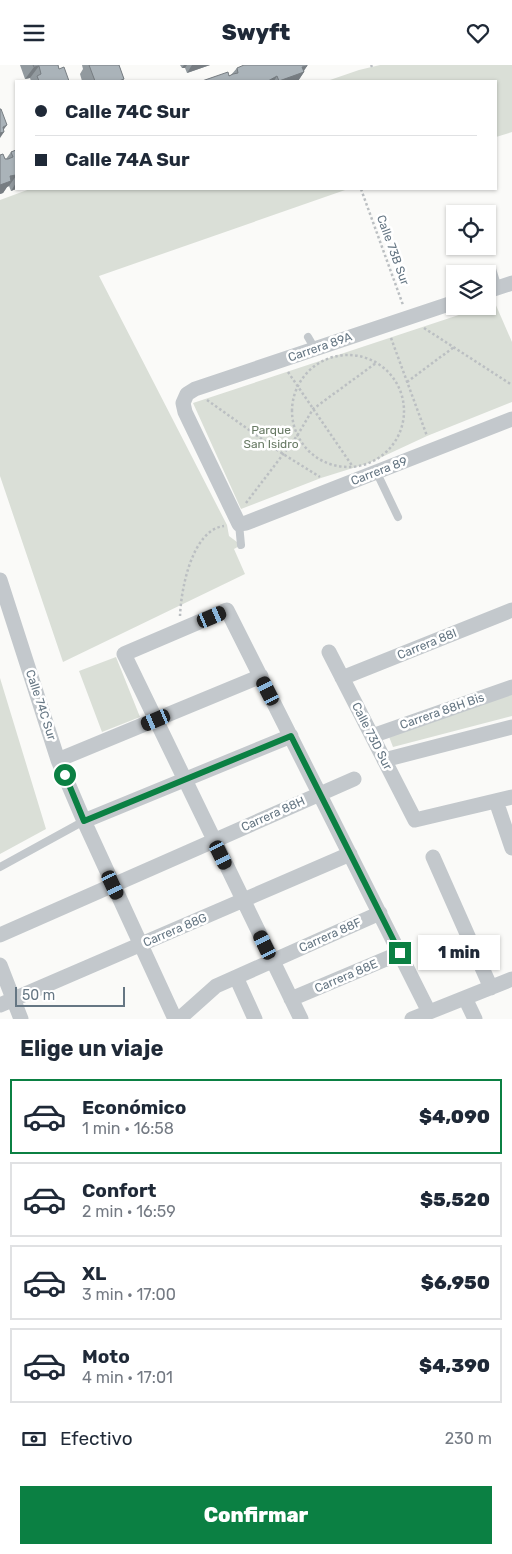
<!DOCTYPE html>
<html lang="es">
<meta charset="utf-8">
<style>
body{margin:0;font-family:Rubik,sans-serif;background:#f2f2f3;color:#1f2937;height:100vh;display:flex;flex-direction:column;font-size:19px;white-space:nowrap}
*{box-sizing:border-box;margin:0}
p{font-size:16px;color:#747a83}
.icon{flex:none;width:28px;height:28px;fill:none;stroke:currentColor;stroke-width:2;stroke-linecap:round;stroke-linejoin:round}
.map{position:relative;height:954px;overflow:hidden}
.side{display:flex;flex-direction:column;background:#fff;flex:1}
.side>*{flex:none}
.top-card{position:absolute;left:15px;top:15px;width:482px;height:110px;border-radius:0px;box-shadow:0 1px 4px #0004;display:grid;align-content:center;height:110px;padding:0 20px;background:#fff}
.controls{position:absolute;left:446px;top:140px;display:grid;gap:10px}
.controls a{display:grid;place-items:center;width:50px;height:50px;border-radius:0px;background:#fff;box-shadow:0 1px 4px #0004;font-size:25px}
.scale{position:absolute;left:15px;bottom:12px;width:110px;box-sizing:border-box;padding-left:5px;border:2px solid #657683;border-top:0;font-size:14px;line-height:18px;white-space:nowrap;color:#657683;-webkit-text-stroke:4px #fff;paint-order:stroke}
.end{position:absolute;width:22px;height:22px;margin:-11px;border:6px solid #0b8043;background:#fff;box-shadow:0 0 0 2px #fff}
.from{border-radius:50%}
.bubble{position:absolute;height:35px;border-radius:0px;background:#fff;box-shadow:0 1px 4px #0004;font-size:16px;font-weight:800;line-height:35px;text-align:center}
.car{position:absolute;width:15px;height:30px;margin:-15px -8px;border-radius:6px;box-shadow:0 0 4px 1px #0007;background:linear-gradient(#222 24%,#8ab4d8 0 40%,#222 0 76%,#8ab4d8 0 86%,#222 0)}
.top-card b{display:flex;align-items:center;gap:18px;height:48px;font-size:19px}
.top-card b+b{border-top:1px solid #e0e1e3}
.top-card i{width:12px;height:12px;background:#1f2937}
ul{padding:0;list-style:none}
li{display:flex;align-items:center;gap:15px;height:75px;margin:0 10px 8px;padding:0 10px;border:2px solid #e0e1e3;border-radius:0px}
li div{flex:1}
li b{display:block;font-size:19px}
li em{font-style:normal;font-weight:800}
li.selected{border-color:#0b8043}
li>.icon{width:45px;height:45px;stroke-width:1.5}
h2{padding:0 20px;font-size:22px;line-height:60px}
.pay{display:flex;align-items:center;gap:12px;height:55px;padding:0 20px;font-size:19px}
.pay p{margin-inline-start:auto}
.primary-button{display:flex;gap:10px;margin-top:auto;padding:10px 20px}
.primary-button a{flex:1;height:58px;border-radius:0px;background:#0b8043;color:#fff;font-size:20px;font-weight:800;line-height:58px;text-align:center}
header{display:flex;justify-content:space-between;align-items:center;height:65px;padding:0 20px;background:#fff;font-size:22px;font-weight:800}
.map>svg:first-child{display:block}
</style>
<header><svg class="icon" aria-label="menu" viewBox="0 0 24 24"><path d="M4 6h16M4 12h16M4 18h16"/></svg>Swyft<svg class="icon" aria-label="heart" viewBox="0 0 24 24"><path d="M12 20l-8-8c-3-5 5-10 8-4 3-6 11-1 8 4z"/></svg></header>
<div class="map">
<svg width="512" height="954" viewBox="0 0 512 954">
<rect width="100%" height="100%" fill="#fafaf8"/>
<path fill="#dadfd7" d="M380 0H512V67L496 72V16H327L359 5Z
M30 124H348L99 211 227 460 229 471 241 480 234 484 245 509 63 597 0 411V135Z
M495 238 512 277V337L427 371 369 398 321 413 241 444 193 338Z
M116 592 140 652 102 667 79 606Z
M0 613 46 764 0 789Z
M512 627V651L393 682 388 669Z"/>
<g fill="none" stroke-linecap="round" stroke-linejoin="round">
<path stroke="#bbbfc2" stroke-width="2.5" stroke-dasharray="2.5 2.5" stroke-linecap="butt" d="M371 0 372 2
M361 124 403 240
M424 263 512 320
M391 273 427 371
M292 346a56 56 0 1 1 112 0a56 56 0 1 1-112 0Z
M288 307 353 402
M407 317 454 282
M207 335 283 389 320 412
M246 438 297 371 313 344 376 298
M180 551C181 524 192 465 224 461"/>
<path stroke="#c3c8cc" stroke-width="8" d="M492 204 498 223
M308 272 315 284
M376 406 398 452
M239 459 241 480
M0 802 84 756"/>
<path stroke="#c3c8cc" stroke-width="15" d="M488 226 512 218
M455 237 195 324 187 329 183 338 185 347 239 459 246 458 512 354
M0 515 58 695 84 756 175 954
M329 587 415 755 512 732
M342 613 512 545
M372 671 512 622
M58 695 261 611
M384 695 512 662
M496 736 512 783
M84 756 291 671
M433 792 491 923
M0 870 354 714
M0 900 21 954
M236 912 255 954
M465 933 475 954
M291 934 400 888
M0 940 350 789
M179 954 216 921 380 848
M301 954 124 589 227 545 429 947
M412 954 512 914"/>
</g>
<path fill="#929a9f" d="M20 0H58L59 4 69 16H31L30 13 25 14Z
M82 0H119L124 14 122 16H82L80 9 83 4Z
M180 0H210L187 8 185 3H182Z
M307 1 304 6V7L298 16H202L231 10 237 3Z
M16 85V124L11 126 9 121 7 122 3 128 0 129V90L6 94 11 87Z"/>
<path fill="#777d82" d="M184 0H187L185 3H182Z
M192 0H210L187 8Z
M39 1 30 13 25 14 34 2Z
M307 1 302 8 304 7 298 16H279L302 2Z
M277 11 274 16H268Z
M7 60 2 67H4L0 73V66L3 62Z
M16 110V111L9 121 7 122 3 128 0 129V120L10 111Z
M16 118V124L11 126Z"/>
<path fill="#aab3b9" stroke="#777d82" d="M33 0H58L59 4 64 2 69 16H39L37 11 41 9 39 1 34 2Z
M89 0H119L124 14 119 16H95Z
M244 0H307V1L302 2 304 7 279 16 277 11 268 16H269H202L228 7 229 11 233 9 238 8 237 3Z
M0 44H1L7 60 3 62 4 67 0 68Z
M16 85V110L10 111 11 116 0 120V90L3 89 5 94H8L13 92 11 87Z"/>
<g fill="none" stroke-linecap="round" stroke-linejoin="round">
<path stroke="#0b8043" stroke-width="6" d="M65 710 84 756 291 671 400 888"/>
</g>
<g text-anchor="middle" stroke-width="5" stroke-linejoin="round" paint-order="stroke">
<g font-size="12" fill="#657683" stroke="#fff">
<text transform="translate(393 185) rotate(70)" y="4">Calle 73B Sur</text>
<text transform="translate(320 282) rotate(-19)" y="4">Carrera 89A</text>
<text transform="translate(379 406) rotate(-21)" y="4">Carrera 89</text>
<text transform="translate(427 579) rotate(-22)" y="4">Carrera 88I</text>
<text transform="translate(41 640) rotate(72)" y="4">Calle 74C Sur</text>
<text transform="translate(442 646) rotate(-19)" y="4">Carrera 88H Bis</text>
<text transform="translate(372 671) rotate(63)" y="4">Calle 73D Sur</text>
<text transform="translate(273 749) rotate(-24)" y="4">Carrera 88H</text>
<text transform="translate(175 865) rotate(-23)" y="4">Carrera 88G</text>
<text transform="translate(330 870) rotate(-24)" y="4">Carrera 88F</text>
<text transform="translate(346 911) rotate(-23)" y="4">Carrera 88E</text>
</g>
<g font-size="12" fill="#687a64" stroke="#fff">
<text x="271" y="369">Parque<tspan x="271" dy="14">San Isidro</tspan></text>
</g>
</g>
</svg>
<div class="controls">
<a><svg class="icon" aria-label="locate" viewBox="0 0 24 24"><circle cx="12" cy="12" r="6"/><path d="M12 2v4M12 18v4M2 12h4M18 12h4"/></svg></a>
<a><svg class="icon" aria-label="layers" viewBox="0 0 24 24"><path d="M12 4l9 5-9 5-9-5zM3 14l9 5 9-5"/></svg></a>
</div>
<div class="scale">50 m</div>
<i class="end from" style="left:65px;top:710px"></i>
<i class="end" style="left:400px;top:888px"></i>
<div class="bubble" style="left:418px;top:870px;width:82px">1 min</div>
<i class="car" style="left:212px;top:552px;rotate:67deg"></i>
<i class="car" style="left:268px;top:626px;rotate:333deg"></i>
<i class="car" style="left:156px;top:655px;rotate:247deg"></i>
<i class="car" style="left:221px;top:790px;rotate:154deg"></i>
<i class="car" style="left:113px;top:820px;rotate:155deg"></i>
<i class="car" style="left:265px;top:880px;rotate:334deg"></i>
<div class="top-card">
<b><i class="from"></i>Calle 74C Sur</b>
<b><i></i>Calle 74A Sur</b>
</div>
</div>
<section class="side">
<h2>Elige un viaje</h2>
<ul>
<li class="selected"><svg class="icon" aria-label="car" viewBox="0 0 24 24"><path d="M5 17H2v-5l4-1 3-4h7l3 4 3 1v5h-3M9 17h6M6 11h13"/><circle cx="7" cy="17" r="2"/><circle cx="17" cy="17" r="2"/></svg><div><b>Económico</b><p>1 min · 16:58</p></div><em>$4,090</em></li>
<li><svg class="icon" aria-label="car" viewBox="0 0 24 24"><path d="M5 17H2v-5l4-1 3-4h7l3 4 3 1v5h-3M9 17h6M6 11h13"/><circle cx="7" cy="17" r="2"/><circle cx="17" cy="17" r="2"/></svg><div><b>Confort</b><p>2 min · 16:59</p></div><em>$5,520</em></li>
<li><svg class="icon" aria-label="car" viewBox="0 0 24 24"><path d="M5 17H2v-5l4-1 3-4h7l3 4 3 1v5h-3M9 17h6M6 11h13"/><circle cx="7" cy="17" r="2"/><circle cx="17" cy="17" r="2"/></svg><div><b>XL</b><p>3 min · 17:00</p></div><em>$6,950</em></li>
<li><svg class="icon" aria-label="car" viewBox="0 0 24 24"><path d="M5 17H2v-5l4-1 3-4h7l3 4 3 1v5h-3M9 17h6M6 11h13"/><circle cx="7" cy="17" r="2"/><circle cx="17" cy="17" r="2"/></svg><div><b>Moto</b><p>4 min · 17:01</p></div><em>$4,390</em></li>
</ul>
<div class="pay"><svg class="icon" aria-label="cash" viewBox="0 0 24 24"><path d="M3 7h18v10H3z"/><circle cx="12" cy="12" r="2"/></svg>Efectivo<p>230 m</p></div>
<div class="primary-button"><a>Confirmar</a></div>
</section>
